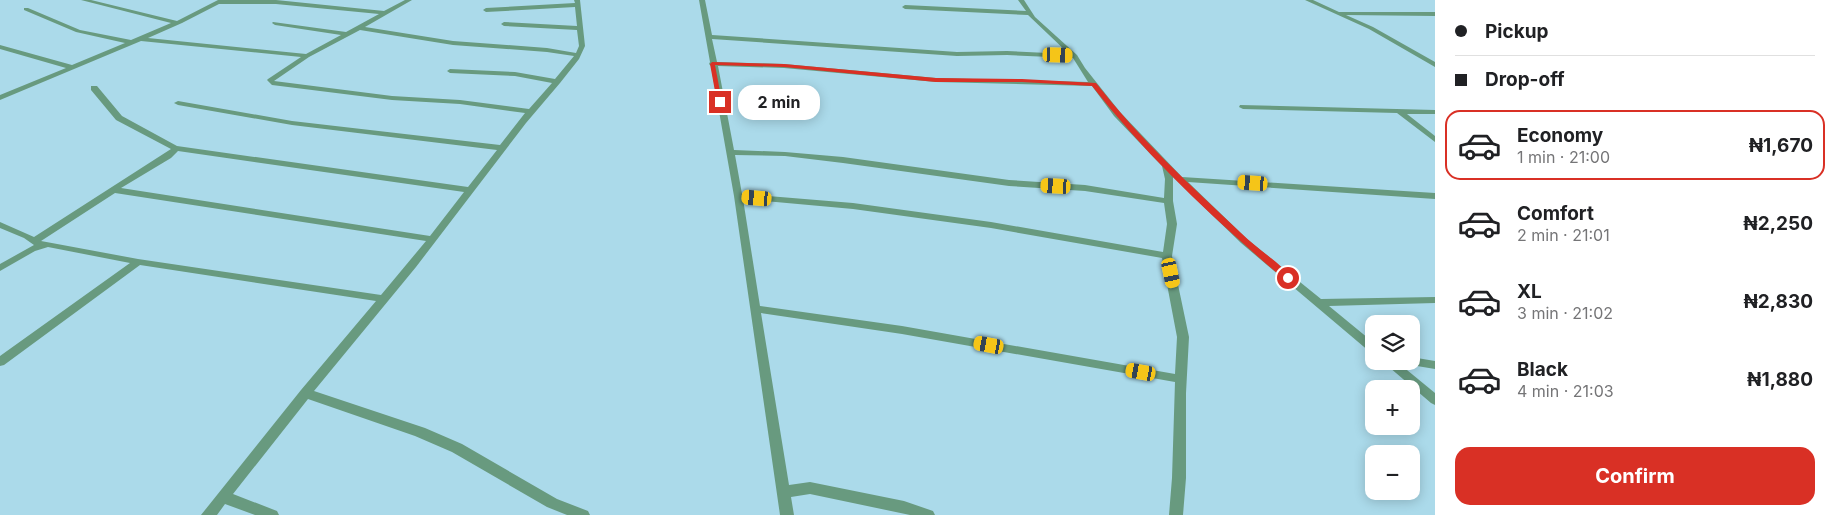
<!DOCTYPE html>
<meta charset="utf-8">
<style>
body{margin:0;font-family:Inter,sans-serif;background:#f6f6f6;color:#202124;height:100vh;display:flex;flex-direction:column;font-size:19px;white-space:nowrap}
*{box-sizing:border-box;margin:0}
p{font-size:16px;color:#757577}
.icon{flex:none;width:28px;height:28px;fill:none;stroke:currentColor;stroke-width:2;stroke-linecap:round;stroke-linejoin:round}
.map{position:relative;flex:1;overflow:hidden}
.panel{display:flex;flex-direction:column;background:#fff;width:400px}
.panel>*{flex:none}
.guide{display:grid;align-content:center;height:110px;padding:0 20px;background:#fff}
.tools{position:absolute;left:1365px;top:315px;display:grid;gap:10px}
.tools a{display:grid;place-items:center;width:55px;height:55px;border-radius:10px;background:#fff;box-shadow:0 2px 12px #0003;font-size:25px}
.end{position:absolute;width:22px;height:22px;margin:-11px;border:6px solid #d93025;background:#fff;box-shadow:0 0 0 2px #fff}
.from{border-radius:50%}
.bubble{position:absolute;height:35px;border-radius:15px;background:#fff;box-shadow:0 2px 12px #0003;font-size:16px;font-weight:700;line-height:35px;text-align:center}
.car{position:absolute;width:15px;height:30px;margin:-15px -8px;border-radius:6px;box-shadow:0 0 4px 1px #0007;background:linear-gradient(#f5c518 24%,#345 0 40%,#f5c518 0 76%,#345 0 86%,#f5c518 0)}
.guide b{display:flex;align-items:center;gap:18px;height:48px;font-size:19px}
.guide b+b{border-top:1px solid #e0e0e0}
.guide i{width:12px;height:12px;background:#202124}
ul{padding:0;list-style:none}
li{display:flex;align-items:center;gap:15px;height:70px;margin:0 10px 8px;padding:0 10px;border:2px solid transparent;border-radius:15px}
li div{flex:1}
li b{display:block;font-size:19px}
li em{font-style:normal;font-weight:700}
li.selected{border-color:#d93025}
li>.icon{width:45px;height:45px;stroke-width:1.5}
.primary-button{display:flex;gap:10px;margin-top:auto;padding:10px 20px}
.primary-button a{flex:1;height:58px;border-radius:15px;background:#d93025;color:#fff;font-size:20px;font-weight:700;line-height:58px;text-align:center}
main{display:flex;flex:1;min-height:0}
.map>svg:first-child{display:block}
</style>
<main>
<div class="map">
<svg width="1435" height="515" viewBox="0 0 1435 515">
<rect width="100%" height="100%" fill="#abdaea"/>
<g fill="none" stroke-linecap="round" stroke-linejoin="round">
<path fill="#689a7f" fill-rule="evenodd" d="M81 0H91L177 21 218 0H276L384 11 405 0H412L365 27 453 41 547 48 576 53 579 46 577 30 504 26 501 24 504 22 577 26 575 7 486 12 483 10 486 8 575 3 574 0H580L585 46 579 59 560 83 526 123 416 267 314 391 425 428 462 444 557 499 588 511 590 515H567L547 507 452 452 415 436 308 399 233 494 277 511 279 515H255L225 504 217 515H201L301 390 376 301 140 265 4 365 0 366V356L130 263 48 247 35 251 0 271V264L34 245 24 238 0 228V222L34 237 171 149 116 120 91 90V86H97L122 116 177 146 468 187 497 150 292 125 178 105 174 103 178 101 292 121 500 145 525 113 460 104 392 100 272 85 267 80 268 79 301 57 141 41 0 100V95L66 68 0 49V45L72 65 125 43 76 32 24 10V8H28L80 30 131 40 171 23ZM219 4H276L379 14 346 32 273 22 272 23 275 25 341 35 306 54 148 38 182 23ZM360 30 453 45 547 52 574 56 555 79 515 72 450 69 447 71 450 73 515 76 552 83 529 109 460 100 392 96 274 81 309 57ZM178 151 464 192 430 236 121 188 171 158ZM115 193 426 241 381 295 138 259 41 241Z
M699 0H705L712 35 957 52 1007 51 1069 54 1028 15 905 9 902 7 905 5 1026 11 1018 0H1024L1035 17 1077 55 1085 68 1120 112 1182 177 1435 193V199L1188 182 1247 239 1321 299 1435 297V303L1329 306 1374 343V353L1370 352 1241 243 1173 177V201L1177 224 1172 256 1189 337 1186 393V478L1183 515H1169L1172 478 1175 382 902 334 761 313 789 485 810 482 904 501 933 511 935 515H910L810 494 791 497 794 515H780L734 196 711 66 709 64 710 62ZM712 39 957 56 1007 55 1073 58 1088 82 936 78 784 64 717 62ZM718 66 784 68 936 82 1092 86 1114 116 1162 166 1165 179 1164 198 1085 185 1009 180 843 157 785 152 734 150ZM735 155 785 156 843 163 1009 186 1085 191 1164 203 1167 224 1163 252 991 222 853 203 742 194ZM743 199 853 209 991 228 1162 258 1177 337 1175 374 902 326 760 306Z
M1305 0H1313L1339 12H1435V16L1346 15 1373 27 1435 62V67L1369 29Z
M1240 105 1435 110V114H1407L1435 136V142L1397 113 1243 109 1239 107Z
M1411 357 1435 361V369L1405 364 1403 361H1411Z
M1382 361H1396L1435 393V405L1431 403Z"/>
</g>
<path fill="#d93025" d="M712 62 784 64 936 78 1022 79 1096 83C1139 138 1190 185 1241 233 1257 249 1278 261 1292 278L1285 280C1216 221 1148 158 1092 86L1022 82H936L784 67 715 65 722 102 720 103 717 102 710 64Z"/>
</svg>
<div class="tools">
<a><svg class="icon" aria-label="layers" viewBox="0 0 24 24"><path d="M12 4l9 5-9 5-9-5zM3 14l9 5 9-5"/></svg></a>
<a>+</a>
<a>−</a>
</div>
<i class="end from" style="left:1288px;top:278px"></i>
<i class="end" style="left:720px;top:102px"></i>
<div class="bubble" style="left:738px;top:85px;width:82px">2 min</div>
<i class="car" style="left:1058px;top:55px;rotate:92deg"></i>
<i class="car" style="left:1253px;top:183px;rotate:274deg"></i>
<i class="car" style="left:1056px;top:186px;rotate:273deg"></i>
<i class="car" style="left:757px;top:198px;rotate:275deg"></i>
<i class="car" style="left:1171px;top:273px;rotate:168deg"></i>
<i class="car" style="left:989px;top:345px;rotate:280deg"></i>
<i class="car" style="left:1141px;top:372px;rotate:280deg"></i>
</div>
<section class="panel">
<div class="guide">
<b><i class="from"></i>Pickup</b>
<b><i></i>Drop-off</b>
</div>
<ul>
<li class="selected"><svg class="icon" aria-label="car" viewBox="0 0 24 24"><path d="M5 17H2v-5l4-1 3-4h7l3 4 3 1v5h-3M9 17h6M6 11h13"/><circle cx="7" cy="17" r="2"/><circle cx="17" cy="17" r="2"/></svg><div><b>Economy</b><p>1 min · 21:00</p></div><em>₦1,670</em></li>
<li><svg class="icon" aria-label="car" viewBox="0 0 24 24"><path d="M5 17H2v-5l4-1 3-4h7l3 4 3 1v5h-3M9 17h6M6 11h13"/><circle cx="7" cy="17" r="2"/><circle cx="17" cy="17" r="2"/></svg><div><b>Comfort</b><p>2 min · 21:01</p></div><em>₦2,250</em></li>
<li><svg class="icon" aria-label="car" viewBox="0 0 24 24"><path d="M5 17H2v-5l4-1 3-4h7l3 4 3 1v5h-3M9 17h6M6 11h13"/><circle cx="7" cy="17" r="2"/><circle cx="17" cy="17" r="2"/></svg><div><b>XL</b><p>3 min · 21:02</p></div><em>₦2,830</em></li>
<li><svg class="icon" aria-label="car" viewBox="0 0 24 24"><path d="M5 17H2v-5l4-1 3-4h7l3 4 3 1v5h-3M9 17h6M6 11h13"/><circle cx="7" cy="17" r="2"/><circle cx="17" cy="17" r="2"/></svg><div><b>Black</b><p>4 min · 21:03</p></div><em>₦1,880</em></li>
</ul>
<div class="primary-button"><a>Confirm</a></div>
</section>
</main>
